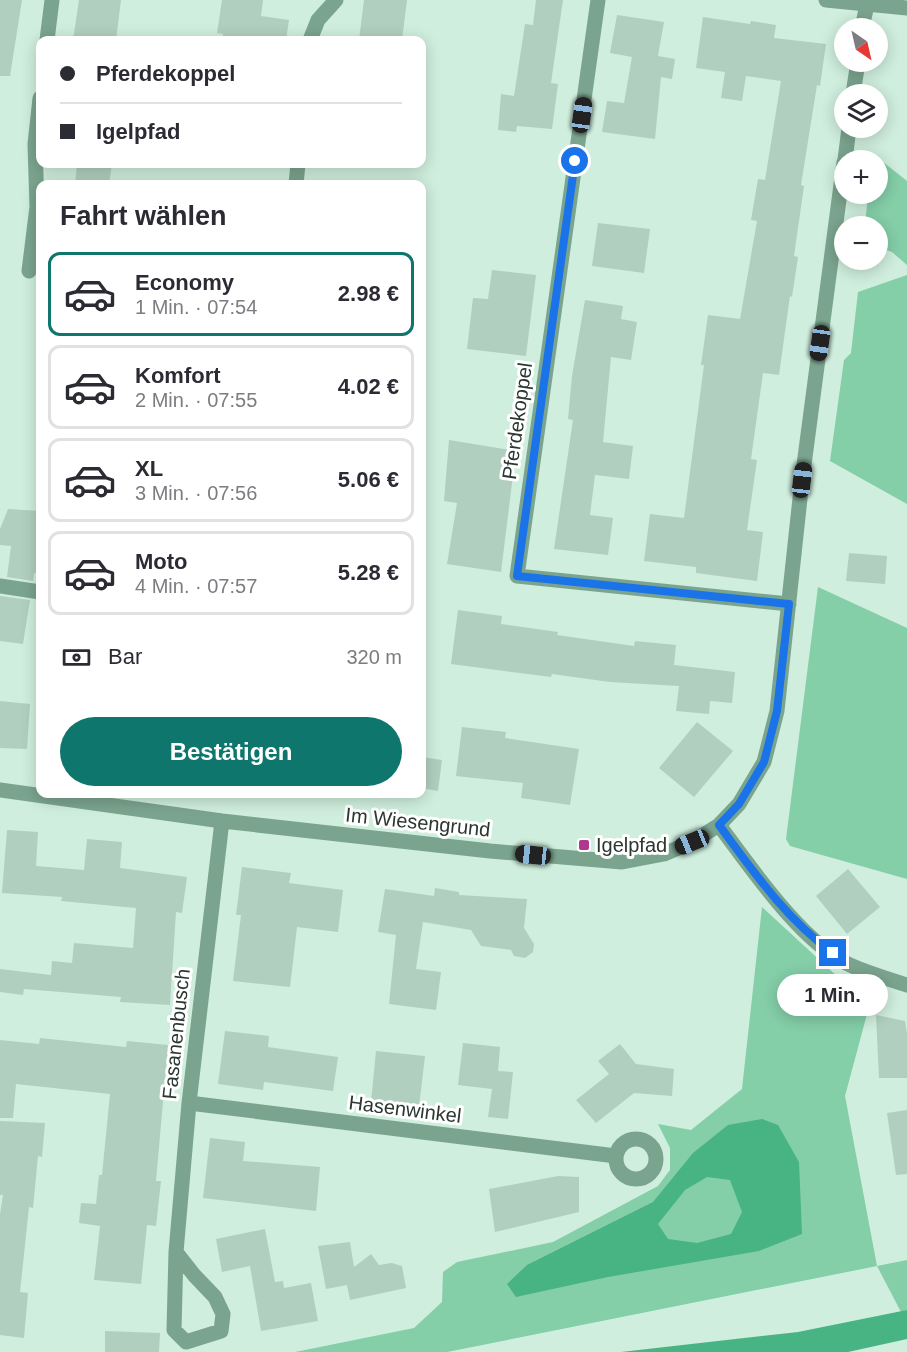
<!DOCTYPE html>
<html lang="de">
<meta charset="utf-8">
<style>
body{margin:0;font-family:Arial,sans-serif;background:#f2f2f3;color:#2b2b33;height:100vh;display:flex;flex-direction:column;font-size:22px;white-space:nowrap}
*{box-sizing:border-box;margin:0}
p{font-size:20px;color:#7c7c81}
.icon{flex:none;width:33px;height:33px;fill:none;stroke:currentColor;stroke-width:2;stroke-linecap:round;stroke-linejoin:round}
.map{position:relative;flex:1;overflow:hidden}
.panel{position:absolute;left:36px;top:180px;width:390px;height:618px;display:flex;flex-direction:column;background:#fff;border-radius:12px;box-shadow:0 3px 15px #0003}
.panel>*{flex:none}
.banner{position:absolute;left:36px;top:36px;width:390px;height:132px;border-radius:12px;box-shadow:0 3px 15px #0003;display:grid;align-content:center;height:132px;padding:0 24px;background:#fff}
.needle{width:39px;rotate:146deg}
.tools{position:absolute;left:834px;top:18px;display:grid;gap:12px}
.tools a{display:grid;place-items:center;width:54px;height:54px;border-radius:50%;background:#fff;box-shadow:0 3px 15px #0003;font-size:30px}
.end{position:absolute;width:27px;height:27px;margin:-14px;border:8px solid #1a73e8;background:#fff;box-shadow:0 0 0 3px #fff}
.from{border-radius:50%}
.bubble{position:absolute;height:42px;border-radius:21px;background:#fff;box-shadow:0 3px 15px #0003;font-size:20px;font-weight:600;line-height:42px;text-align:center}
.car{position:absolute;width:18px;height:36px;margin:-18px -9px;border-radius:8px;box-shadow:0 0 4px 2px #0007;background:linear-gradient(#222 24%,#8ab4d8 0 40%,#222 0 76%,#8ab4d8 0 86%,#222 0)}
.banner b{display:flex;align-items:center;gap:21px;height:57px;font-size:22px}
.banner b+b{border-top:2px solid #e1e1e2}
.banner i{width:15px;height:15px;background:#2b2b33}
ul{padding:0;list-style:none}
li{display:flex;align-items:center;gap:18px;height:84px;margin:0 12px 9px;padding:0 12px;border:3px solid #e1e1e2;border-radius:12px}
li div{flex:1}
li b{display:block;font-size:22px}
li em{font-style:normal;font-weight:600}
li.selected{border-color:#0f766e}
li>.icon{width:54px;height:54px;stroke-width:1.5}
h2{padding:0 24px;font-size:27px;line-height:72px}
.pay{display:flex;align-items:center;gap:15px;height:66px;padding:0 24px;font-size:22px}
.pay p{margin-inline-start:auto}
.cta{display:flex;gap:12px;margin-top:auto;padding:12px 24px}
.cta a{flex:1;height:69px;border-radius:36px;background:#0f766e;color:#fff;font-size:24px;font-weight:600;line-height:69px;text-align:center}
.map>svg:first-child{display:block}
</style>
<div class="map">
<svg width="907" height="1352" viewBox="0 0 907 1352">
<rect width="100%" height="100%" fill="#cfeedd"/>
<path fill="#84cea8" d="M873 154 907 181V265L892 252 878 247V226H865L868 194H878V160H872Z
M907 275V504L830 461 844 360 851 353 858 292Z
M818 587 907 628V879L790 846 786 839Z
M762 907 839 978 874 988 845 1096 877 1266 907 1260V1310L901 1312 877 1266 447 1352H295L414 1328 442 1302 443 1272 457 1262 553 1242 658 1186 670 1170V1148L658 1124 691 1130 742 1089Z"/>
<path fill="#48b383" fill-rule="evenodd" d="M762 1119 778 1125 799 1162 802 1234 759 1251 608 1277 516 1297 507 1284 527 1265 653 1202 693 1153 728 1125ZM707 1177 730 1180 742 1212 731 1234 697 1243 668 1239 658 1224 685 1190Z
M907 1310V1339L848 1352H621L798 1332Z"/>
<path fill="#b1cfbe" d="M0 0H22L10 76H0Z
M79 0H121L116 40H73Z
M222 0H263L261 16 289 20 286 40H222L223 34 217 33Z
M364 0H407L402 40H359Z
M536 0H563L551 83 558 84 552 129 517 126 516 132 498 130 501 94 514 96 525 24 533 25Z
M617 15 664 22 658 56 675 59 672 79 661 77 655 139 602 132 607 101 624 103 632 57 610 53Z
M703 17 750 24 751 21 776 25 774 38 826 44 820 86 817 85 801 185 804 186 794 256 798 257 792 297 790 296 779 375 763 373 751 459 757 460 747 530 763 532 757 581 696 573V567L644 561 650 514 684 518 704 365H701L708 315 740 319 757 221 751 220 758 179 765 180 781 81 746 76 742 101 721 98 725 72 696 68Z
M77 164H112L109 184H75Z
M598 223 650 229 644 273 592 266Z
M492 270 536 275 526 356 467 349 473 298 488 299Z
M585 300 623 306 621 319 637 322 631 360 611 357 603 442 633 446 629 479 595 475 590 515 613 518 608 555 554 549 573 420 568 419 572 376Z
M449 440 516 451 501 572 447 564 457 503 444 501Z
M8 509 40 511V574L34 573 33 581 7 577 11 546 0 545V529Z
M849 553 887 556 885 584 846 581Z
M0 596 30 600 23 644 0 641Z
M458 610 502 616 501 624 558 632 557 635 634 646 635 641 676 645 674 665 735 672 732 703 710 701 709 714 676 711 679 686 610 682 552 674 551 677 451 664Z
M0 701 30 704 27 749 0 748Z
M697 722 733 751 694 797 659 768Z
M462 727 506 732 505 738 579 749 570 805 521 798 523 783 456 776Z
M422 757 442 760 438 791 422 788Z
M7 830 38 832 36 866 84 870 87 839 122 842 120 868 187 877 182 913 176 912 170 1005 120 1002 121 997 24 989 23 995 0 992V969L51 975 52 961 72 963 74 943 133 948 136 908 61 901 62 897 2 893Z
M242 867 291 873 289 883 343 890 338 932 297 927 290 987 233 981 241 915H236Z
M848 869 880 907 847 934 816 896Z
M435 888 459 892V895L527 899 524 928 534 944 533 952 525 958 514 956 511 950 481 946 471 930 423 922 416 969 441 972 436 1010 389 1004 396 935 378 932 385 889 434 896Z
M876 1015 905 1021 907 1033V1078H879Z
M225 1031 269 1036 268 1047 338 1057 333 1091 264 1082 263 1090 218 1084Z
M40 1038 126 1047 127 1041 168 1045 156 1181H161L156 1226 147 1225 141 1284 94 1280 100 1226 79 1223 81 1203 96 1204 99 1175H102L110 1094 16 1084 13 1118H0V1040L39 1044Z
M463 1043 500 1047 498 1071 513 1072 508 1119 488 1117 492 1089 458 1085Z
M620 1044 636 1064 674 1069 672 1096 634 1093 596 1123 576 1100 609 1074 598 1061Z
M376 1051 425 1056 419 1107 371 1102Z
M907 1110V1174L896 1175 887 1113Z
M0 1121 45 1123 42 1157 38 1156 33 1208 29 1207 20 1292 28 1293 24 1338 0 1335V1214L3 1195H0Z
M210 1138 245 1142 243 1161 320 1167 316 1211 203 1198Z
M558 1176 579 1177V1212L495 1232 489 1189Z
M265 1229 275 1282 283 1281 284 1288 311 1283 318 1321 261 1331 250 1266 222 1272 216 1239Z
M350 1242 354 1267 371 1254 379 1265 392 1263 402 1266 406 1288 350 1300 347 1285 326 1289 318 1246Z
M105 1331 160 1333 159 1352H105Z"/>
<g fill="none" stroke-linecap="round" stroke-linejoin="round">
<path stroke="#7ba48e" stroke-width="15" d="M598 0 517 576 789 604
M826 0 907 8
M862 28 868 0
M47 40 52 0
M310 40 318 20 336 0
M853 94 858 62
M845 160 849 128
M296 184 298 164
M29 271 37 207 35 144 40 98
M0 586 40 592
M0 790 222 821 490 851 622 862 664 854 692 842 719 825 739 804 764 762 777 711 802 480 844 162
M719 825C751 868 802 943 850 965 868 973 888 979 907 985
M189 1103 616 1156
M616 1159a20 20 0 1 1 40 0a20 20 0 1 1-40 0Z
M176 1252 194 1275 215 1297 223 1314 221 1331 186 1342 174 1330 176 1252 189 1103 222 821"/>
</g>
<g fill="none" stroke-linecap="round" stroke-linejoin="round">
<path stroke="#1a73e8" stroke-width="8" d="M575 161 517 576 789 604 777 711 764 762 739 804 719 825C753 871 786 919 833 953"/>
</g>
<rect fill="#af378d" stroke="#fff" stroke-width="2" x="578" y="839" width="12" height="12" rx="3"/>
<g text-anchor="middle" stroke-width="6" stroke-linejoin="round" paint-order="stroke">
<g font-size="20" fill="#2b3730" stroke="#fff">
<text transform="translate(517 421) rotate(-82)" y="7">Pferdekoppel</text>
<text transform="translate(418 822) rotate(6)" y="7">Im Wiesengrund</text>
<text transform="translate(176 1034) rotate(-84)" y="7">Fasanenbusch</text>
<text transform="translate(405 1109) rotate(7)" y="7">Hasenwinkel</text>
</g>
<g font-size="20" fill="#2b3730" stroke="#fff" text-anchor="start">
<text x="596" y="852">Igelpfad</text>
</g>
</g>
</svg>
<div class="tools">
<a><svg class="needle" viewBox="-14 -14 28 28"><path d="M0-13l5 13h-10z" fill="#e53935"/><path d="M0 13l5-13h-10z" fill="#7c7c81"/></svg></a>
<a><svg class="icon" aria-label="layers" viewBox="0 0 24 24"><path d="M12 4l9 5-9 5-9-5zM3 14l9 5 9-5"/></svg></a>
<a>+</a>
<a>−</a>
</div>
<i class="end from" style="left:575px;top:161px"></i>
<i class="end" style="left:833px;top:953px"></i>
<div class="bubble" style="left:777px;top:974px;width:111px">1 Min.</div>
<i class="car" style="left:582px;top:115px;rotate:8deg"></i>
<i class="car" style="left:820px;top:343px;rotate:188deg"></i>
<i class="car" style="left:802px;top:480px;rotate:7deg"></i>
<i class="car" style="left:692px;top:842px;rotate:248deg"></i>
<i class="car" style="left:533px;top:855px;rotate:276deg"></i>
<div class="banner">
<b><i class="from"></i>Pferdekoppel</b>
<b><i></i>Igelpfad</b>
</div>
<section class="panel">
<h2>Fahrt wählen</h2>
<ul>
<li class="selected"><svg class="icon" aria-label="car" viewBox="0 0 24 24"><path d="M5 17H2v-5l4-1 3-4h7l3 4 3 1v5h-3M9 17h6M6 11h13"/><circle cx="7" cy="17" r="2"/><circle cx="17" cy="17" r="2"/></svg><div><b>Economy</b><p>1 Min. · 07:54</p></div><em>2.98 €</em></li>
<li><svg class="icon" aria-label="car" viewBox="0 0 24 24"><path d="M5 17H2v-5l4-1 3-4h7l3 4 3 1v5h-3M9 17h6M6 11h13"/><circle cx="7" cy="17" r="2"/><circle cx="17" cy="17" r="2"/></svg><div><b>Komfort</b><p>2 Min. · 07:55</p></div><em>4.02 €</em></li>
<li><svg class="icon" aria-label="car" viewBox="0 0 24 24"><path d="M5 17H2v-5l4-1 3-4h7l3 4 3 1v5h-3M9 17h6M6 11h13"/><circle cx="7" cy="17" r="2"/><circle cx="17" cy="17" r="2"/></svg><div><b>XL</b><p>3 Min. · 07:56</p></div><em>5.06 €</em></li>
<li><svg class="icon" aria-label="car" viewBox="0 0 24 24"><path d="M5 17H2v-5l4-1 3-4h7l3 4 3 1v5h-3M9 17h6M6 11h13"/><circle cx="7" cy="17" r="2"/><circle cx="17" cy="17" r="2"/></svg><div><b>Moto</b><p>4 Min. · 07:57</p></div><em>5.28 €</em></li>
</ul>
<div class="pay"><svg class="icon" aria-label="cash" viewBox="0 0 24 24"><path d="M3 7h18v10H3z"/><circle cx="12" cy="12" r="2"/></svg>Bar<p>320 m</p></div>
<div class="cta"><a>Bestätigen</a></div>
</section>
</div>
